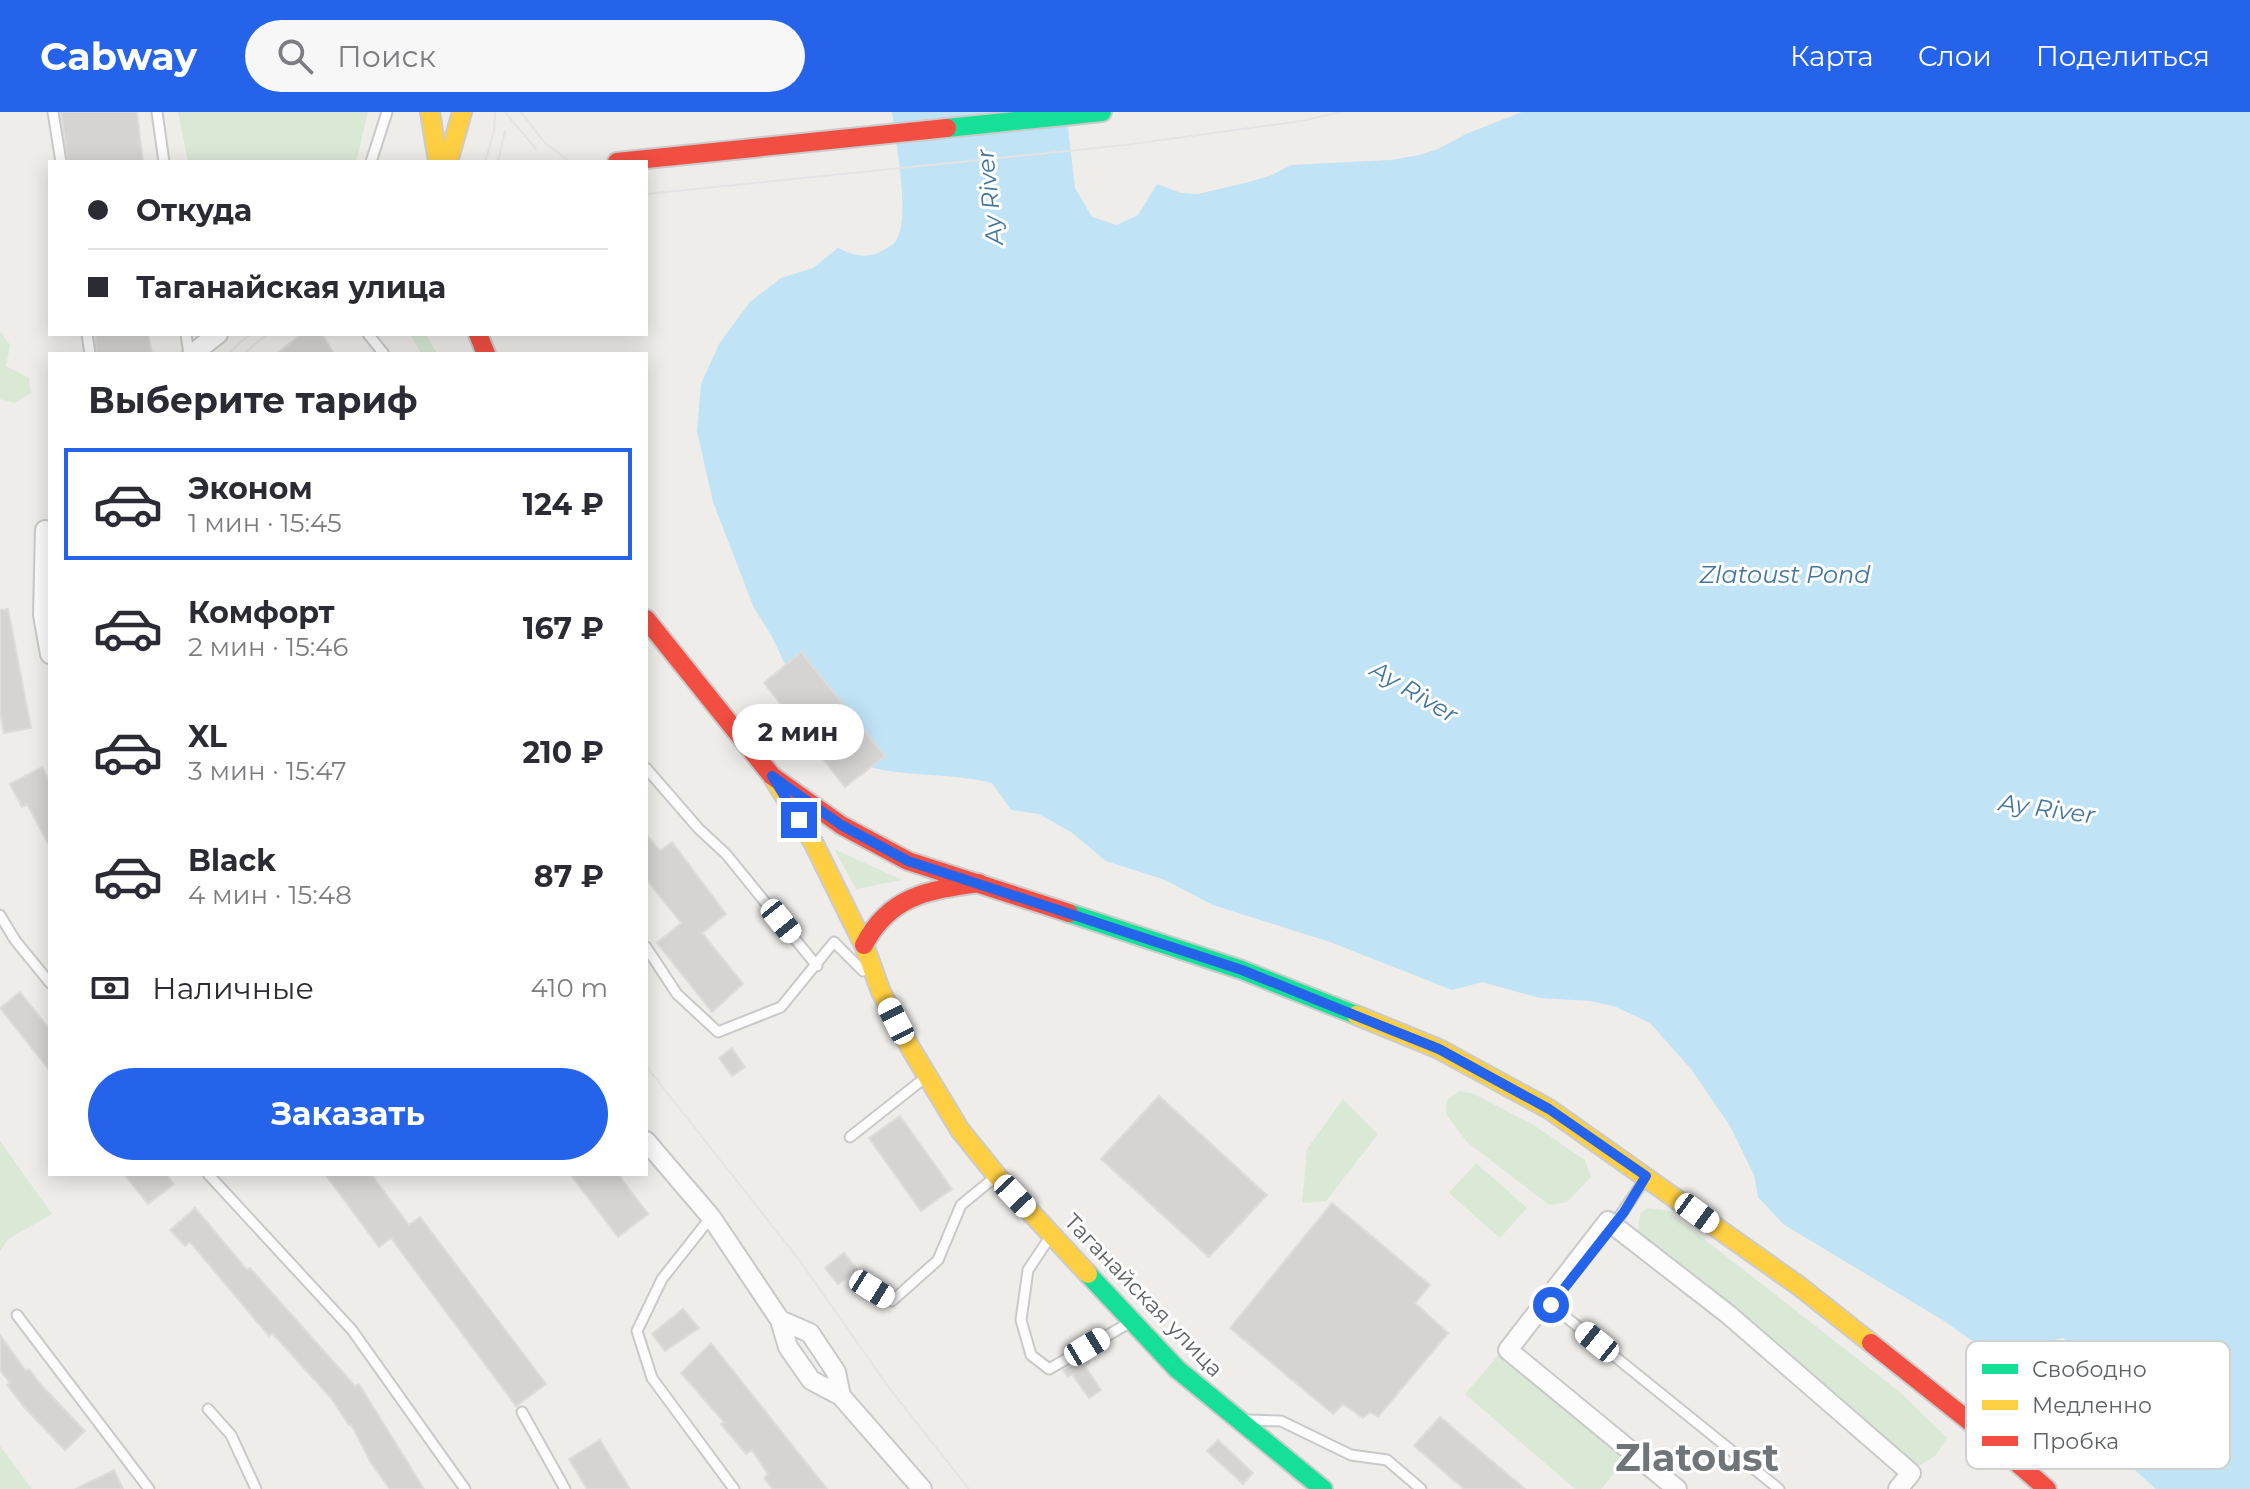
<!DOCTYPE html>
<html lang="ru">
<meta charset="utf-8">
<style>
body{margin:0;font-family:Montserrat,sans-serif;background:#f7f7f7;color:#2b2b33;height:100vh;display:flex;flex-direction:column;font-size:30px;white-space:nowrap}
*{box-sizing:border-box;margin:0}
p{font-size:26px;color:#7c7c81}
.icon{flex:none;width:44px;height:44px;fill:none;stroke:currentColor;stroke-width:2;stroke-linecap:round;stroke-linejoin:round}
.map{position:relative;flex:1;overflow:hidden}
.side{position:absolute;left:48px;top:240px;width:600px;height:824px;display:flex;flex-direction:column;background:#fff;border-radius:0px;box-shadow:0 4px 20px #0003}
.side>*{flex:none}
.banner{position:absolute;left:48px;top:48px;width:600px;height:176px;border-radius:0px;box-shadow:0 4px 20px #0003;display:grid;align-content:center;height:176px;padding:0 40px;background:#fff}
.end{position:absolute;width:36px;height:36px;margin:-18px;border:10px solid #2563eb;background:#fff;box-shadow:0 0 0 4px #fff}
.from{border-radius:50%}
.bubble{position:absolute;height:56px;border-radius:28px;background:#fff;box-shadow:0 4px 20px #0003;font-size:26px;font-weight:700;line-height:56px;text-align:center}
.car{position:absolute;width:24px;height:48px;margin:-24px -12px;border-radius:10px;box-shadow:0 0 6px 2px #0007;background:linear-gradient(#fff 24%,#345 0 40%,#fff 0 76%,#345 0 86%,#fff 0)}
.banner b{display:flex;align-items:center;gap:28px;height:76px;font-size:30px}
.banner b+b{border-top:2px solid #e1e1e2}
.banner i{width:20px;height:20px;background:#2b2b33}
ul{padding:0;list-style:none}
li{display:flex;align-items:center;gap:24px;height:112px;margin:0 16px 12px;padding:0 24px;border:4px solid transparent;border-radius:0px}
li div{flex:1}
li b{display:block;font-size:30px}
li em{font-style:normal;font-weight:700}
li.current{border-color:#2563eb}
li>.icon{width:72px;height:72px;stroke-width:1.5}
h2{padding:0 40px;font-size:36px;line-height:96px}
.pay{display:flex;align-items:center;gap:20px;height:88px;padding:0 40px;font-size:30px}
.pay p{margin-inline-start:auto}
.action{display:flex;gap:16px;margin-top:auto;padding:16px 40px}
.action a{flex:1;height:92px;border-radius:48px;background:#2563eb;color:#fff;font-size:32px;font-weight:700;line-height:92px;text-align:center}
header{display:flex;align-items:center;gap:48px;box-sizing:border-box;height:112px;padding:0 40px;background:#2563eb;color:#fff}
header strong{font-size:38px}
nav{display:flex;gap:44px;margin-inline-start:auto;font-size:28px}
.search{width:560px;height:72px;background:#f7f7f7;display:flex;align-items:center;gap:20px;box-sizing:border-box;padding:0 28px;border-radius:44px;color:#7c7c81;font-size:30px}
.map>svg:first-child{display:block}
</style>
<header>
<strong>Cabway</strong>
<div class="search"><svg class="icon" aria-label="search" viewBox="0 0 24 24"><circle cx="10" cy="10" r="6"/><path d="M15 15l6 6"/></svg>Поиск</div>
<nav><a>Карта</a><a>Слои</a><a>Поделиться</a></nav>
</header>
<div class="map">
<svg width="2250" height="1377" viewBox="0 0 2250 1377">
<rect width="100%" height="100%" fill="#eeedea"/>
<path fill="#d9e9d6" d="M178 0H368L356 50H188Z
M0 219 10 233 6 254 29 266 31 281 14 291 0 287Z
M410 222H426L437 242H421Z
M834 737 902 768 856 777Z
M1459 979 1472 981 1532 1012 1585 1048 1591 1065 1567 1090 1549 1093 1467 1030 1446 1002 1447 988Z
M1343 987 1378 1022 1326 1089 1302 1091 1307 1037Z
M0 1029 52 1102 8 1127 0 1139Z
M1476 1051 1527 1096 1500 1126 1449 1081Z
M1647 1096 1667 1098 1901 1281 1947 1326 1935 1344 1920 1353 1910 1351 1721 1185 1638 1119 1640 1102Z
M1501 1240 1627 1346 1601 1377H1575L1465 1282Z
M0 1334 32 1377H0Z"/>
<path fill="#c0e3f6" d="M892 0H1066L1075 76 1092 105 1117 113 1138 103 1157 72 1181 81 1198 82 1249 70 1272 63 1291 53 1391 48 1419 43 1438 37 1466 22 1522 0H2250V1377H2156L2091 1319C2100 1300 2103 1266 2090 1247 2084 1239 2071 1232 2063 1226L2019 1236 2007 1253 1944 1209 1783 1112 1758 1085 1754 1063 1730 1014 1691 957 1650 911 1616 895 1591 889 1540 886 1482 870 1452 878 1330 830 1213 793 1165 768 1106 749 1071 720 1039 702 1011 698 992 671C949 660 912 666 870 655L885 643 802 541 786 554 771 523 754 496 713 390 697 319 701 272 719 232 750 190 781 166 813 156 838 136C852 143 865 147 880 140 884 138 892 133 895 130 912 110 895 26 892 0Z"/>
<path fill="#d5d4d3" stroke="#dedcd9" stroke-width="2" d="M61 0H137L143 50H68Z
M95 222H148L152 242H97Z
M301 222H322L334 242H277Z
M8 497 31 616 4 621 0 601V498Z
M801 540 885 644 845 675 764 571Z
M42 655 50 670V735L27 692 22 695 10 672Z
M646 722 660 739 672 730 726 802 702 821 743 872 712 900 657 831 681 811 646 767Z
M20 880 50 918V959L0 896Z
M732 936 745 955 732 964 719 946Z
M1159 984 1267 1083 1209 1145 1101 1047Z
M900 1004 952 1077 921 1099 869 1026Z
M124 1062H166L174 1072 148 1092Z
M325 1062H371L409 1113 420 1105 546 1272 516 1294 391 1126 379 1135Z
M570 1062H618L648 1102 618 1125Z
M1332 1091 1430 1173 1415 1191 1448 1221 1378 1305 1370 1300 1363 1306 1343 1292 1333 1302 1230 1216Z
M195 1096 247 1158 250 1156 355 1274 359 1272 424 1377H390L371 1351 351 1312 349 1313 331 1286 272 1221 269 1224 190 1130 185 1134 170 1118Z
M844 1141 857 1157 838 1172 825 1156Z
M683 1197 699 1216 665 1239 652 1222Z
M0 1223 26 1259 29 1257 41 1273 85 1319 65 1338 25 1296 7 1273 10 1271 0 1258Z
M711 1231 827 1377H773L764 1366 768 1362 752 1338 746 1342 721 1312 724 1310 681 1261Z
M1085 1245 1089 1251 1085 1254 1101 1278 1089 1286 1072 1262 1068 1265 1063 1258Z
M1440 1305 1525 1377H1464L1414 1334Z
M600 1328 630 1377H587L569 1347Z
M1218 1328 1253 1361 1243 1372 1207 1339Z
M114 1358 123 1377H75Z"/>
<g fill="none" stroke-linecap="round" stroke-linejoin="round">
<defs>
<path id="lane" d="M53 0 61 50
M157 0 164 50
M371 50 387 0
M87 222 90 242
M186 222 189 242
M368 222 384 242
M646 656 699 717 726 742 817 854
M0 803 15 828 50 871
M646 835 677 882 718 920 781 895 834 830 863 859
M850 1025 926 965
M208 1062 352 1218 465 1377
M711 1105 662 1167 637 1219 652 1266 734 1377
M1613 1114 1645 1067
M1050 1125 1028 1158 1021 1208 1031 1243 1049 1257 1129 1211
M872 1177 892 1189 938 1148 961 1093 994 1066
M1557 1186 1551 1193 1779 1377
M17 1203 149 1377
M208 1297 231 1323 256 1377
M522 1300 565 1377
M1247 1308 1281 1309 1351 1343 1387 1348 1421 1377"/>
<path id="street" d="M192 242 218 222
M45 418 43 503 50 542
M646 1029 711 1105 780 1208 810 1221 836 1260 841 1284 922 1377
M780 1208 788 1235 811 1268 841 1284
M1677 1377 1508 1238 1608 1109 1729 1203 1911 1361 1898 1377"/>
<path id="fast" d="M947 16 1102 0
M1069 801 1242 858 1356 903
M1088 1162 1177 1257 1323 1377"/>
<path id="slow" d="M430 0 438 50
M448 50 462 0
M772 664 813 730 864 833 881 880 911 937 960 1018 997 1064 1088 1162
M1356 903 1439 937 1549 997 1799 1174 1871 1231"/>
<path id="jam" d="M617 50 947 16
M478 222 486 242
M646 507 772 664 841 713 908 749 1069 801
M864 833C889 784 928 778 979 771
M1871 1231 1969 1309 2047 1377"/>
</defs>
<use href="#lane" stroke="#c9c9c9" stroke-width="13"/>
<use href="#street" stroke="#c9c9c9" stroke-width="22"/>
<use href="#fast" stroke="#cbcbcb" stroke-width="22"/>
<use href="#slow" stroke="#cbcbcb" stroke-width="22"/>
<use href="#jam" stroke="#cbcbcb" stroke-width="22"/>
<use href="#lane" stroke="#fcfcfc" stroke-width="9"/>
<use href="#street" stroke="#fcfcfc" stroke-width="18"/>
<use href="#fast" stroke="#16e098" stroke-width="18"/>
<use href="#slow" stroke="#ffcf43" stroke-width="18"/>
<use href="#jam" stroke="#f24e42" stroke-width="18"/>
<path stroke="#e3e4e3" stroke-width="2" d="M505 0 536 37
M521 0 544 30 570 50
M485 50 494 20 495 0
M498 50 505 19
M646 82 1125 33 1301 9 1341 0
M228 242 250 222
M244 242 267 222
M646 954 800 1149 890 1277 969 1377"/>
</g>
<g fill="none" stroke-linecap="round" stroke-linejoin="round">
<path stroke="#2563eb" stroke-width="10" d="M799 708 772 664 841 713 908 749 1242 858 1439 937 1549 997 1646 1064 1624 1100 1551 1193"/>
</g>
<g text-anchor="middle" stroke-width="6" stroke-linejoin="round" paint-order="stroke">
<g font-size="22" fill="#5f6367" stroke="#fff">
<text transform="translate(1144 1183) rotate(46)" y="8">Таганайская улица</text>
</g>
<g font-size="24" font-style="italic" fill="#43769c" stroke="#fff">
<text transform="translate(990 85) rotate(-96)" y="8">Ay River</text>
<text x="1785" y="471">Zlatoust Pond</text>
<text transform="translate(1414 580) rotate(31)" y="8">Ay River</text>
<text transform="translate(2047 697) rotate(8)" y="8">Ay River</text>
</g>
<g font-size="38" font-weight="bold" fill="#707579" stroke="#fff">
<text x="1697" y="1359">Zlatoust</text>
</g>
</g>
<rect x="1966" y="1229" width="264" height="128" rx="12" fill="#fff" stroke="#cfd0d1" stroke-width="2"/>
<rect x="1982" y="1252" width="36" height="10" fill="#16e098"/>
<rect x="1982" y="1288" width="36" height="10" fill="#ffcf43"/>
<rect x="1982" y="1324" width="36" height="10" fill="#f24e42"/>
<g font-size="22" fill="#5f6367">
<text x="2032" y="1265">Свободно</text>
<text x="2032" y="1301">Медленно</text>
<text x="2032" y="1337">Пробка</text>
</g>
</svg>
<i class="end from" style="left:1551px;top:1193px"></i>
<i class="end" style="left:799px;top:708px"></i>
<div class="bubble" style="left:732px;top:592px;width:132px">2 мин</div>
<i class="car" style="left:781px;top:809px;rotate:141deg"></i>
<i class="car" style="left:896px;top:909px;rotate:333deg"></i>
<i class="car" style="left:1015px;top:1084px;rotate:137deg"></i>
<i class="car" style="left:1697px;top:1101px;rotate:126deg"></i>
<i class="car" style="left:872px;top:1177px;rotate:122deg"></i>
<i class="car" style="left:1597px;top:1230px;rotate:309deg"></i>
<i class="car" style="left:1087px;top:1235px;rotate:59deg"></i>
<div class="banner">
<b><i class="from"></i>Откуда</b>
<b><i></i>Таганайская улица</b>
</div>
<section class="side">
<h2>Выберите тариф</h2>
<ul>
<li class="current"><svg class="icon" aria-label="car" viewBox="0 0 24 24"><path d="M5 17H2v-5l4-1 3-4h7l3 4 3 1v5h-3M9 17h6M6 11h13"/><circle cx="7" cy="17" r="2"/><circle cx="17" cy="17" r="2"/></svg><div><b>Эконом</b><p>1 мин · 15:45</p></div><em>124 ₽</em></li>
<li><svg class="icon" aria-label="car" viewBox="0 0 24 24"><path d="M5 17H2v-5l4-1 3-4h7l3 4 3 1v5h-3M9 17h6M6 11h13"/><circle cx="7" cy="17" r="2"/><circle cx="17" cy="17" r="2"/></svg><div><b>Комфорт</b><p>2 мин · 15:46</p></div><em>167 ₽</em></li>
<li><svg class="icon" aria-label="car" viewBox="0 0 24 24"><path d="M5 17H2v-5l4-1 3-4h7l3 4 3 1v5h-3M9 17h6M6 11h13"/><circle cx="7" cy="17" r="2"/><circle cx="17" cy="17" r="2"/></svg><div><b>XL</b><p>3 мин · 15:47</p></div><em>210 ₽</em></li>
<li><svg class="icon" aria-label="car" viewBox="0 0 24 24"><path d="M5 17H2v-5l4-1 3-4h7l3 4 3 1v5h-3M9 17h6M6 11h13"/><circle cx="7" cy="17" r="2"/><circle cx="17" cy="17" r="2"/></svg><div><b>Black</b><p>4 мин · 15:48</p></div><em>87 ₽</em></li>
</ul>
<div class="pay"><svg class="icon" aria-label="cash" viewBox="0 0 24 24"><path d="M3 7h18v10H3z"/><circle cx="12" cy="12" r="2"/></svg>Наличные<p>410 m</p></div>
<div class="action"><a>Заказать</a></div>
</section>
</div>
